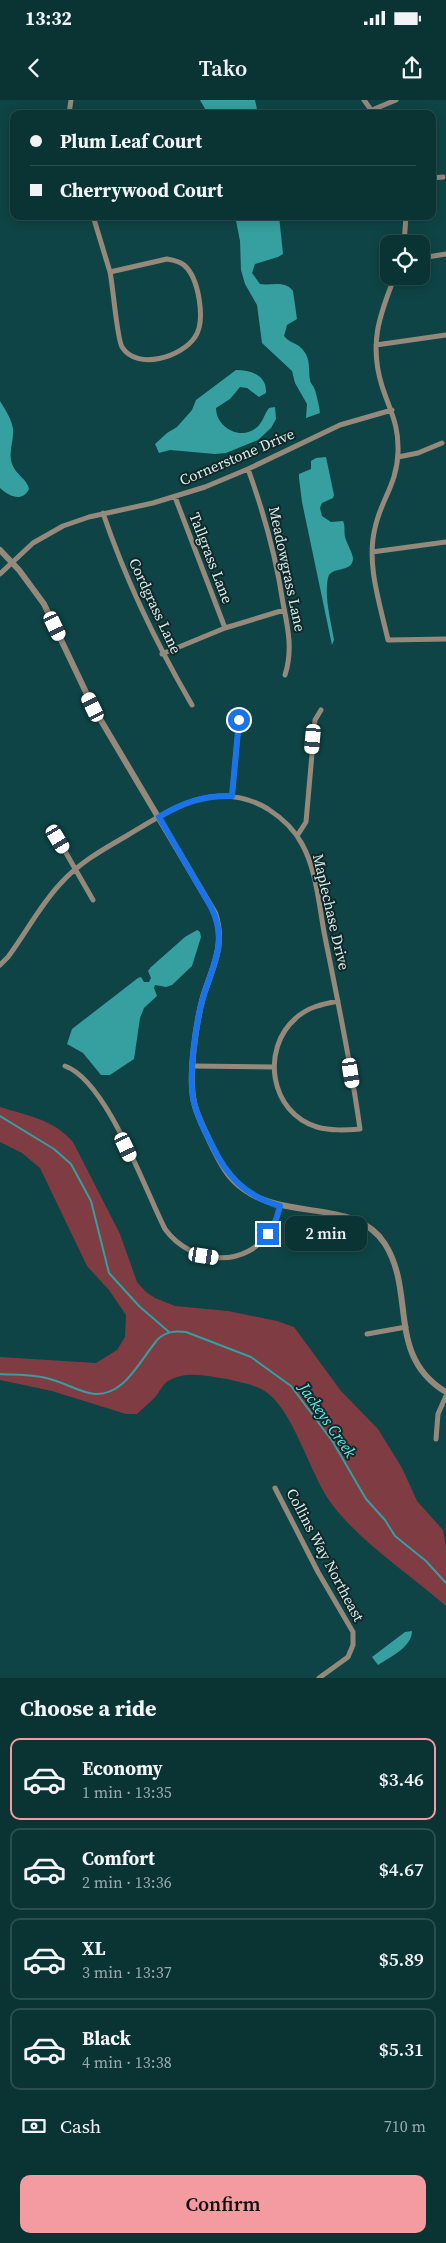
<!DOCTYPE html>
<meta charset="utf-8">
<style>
body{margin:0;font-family:"Source Serif 4",serif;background:#133b3c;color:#f1f3f6;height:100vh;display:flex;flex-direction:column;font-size:19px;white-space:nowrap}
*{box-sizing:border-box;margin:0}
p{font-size:16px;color:#99aaac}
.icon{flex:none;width:28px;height:28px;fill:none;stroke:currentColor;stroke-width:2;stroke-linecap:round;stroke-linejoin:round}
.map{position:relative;height:1578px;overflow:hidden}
.details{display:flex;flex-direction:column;background:#0a3334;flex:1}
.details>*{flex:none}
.guide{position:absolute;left:10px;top:10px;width:426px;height:110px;border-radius:10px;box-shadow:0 2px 12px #0003,0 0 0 1px #2a4e4f;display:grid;align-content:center;height:110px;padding:0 20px;background:#0a3334}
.buttons{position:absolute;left:380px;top:135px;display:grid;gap:10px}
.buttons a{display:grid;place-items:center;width:50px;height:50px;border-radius:10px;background:#0a3334;box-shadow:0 2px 12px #0003,0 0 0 1px #2a4e4f;font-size:25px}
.end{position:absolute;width:22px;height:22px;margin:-11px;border:6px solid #1a73e8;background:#fff;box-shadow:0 0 0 2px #fff}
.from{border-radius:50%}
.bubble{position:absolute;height:35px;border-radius:10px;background:#0a3334;box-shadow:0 2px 12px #0003,0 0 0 1px #2a4e4f;font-size:16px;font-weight:600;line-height:35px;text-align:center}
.car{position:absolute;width:15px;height:30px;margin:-15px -8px;border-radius:6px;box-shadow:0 0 4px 1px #0007;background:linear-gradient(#fff 24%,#345 0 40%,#fff 0 76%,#345 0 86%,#fff 0)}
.guide b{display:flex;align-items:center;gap:18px;height:48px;font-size:19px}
.guide b+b{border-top:1px solid #2a4e4f}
.guide i{width:12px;height:12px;background:#f1f3f6}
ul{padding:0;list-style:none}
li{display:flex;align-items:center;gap:15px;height:82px;margin:0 10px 8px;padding:0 10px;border:2px solid #2a4e4f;border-radius:10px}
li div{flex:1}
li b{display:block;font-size:19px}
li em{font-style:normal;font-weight:600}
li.selected{border-color:#f49aa1}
li>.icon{width:45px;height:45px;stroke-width:1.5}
h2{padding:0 20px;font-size:22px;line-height:60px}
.pay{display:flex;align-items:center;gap:12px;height:55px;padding:0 20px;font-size:19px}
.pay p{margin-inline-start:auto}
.button{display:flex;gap:10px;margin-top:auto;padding:10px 20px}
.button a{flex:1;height:58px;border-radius:10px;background:#f49aa1;color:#111;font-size:20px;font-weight:600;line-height:58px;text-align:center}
.status{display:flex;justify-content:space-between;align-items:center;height:35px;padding:0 25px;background:#0a3334;direction:ltr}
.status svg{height:14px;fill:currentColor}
header{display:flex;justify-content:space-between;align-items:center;height:65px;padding:0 20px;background:#0a3334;font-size:22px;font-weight:600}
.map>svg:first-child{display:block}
</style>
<div class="status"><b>13:32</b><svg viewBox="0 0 49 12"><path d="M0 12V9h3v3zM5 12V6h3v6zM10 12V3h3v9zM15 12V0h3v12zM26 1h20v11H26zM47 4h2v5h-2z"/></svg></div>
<header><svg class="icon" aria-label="back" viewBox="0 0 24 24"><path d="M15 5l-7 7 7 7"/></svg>Tako<svg class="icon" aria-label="share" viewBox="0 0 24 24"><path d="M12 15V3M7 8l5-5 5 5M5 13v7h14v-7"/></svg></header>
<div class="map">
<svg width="446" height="1578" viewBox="0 0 446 1578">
<rect width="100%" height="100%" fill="#0e4445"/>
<path fill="#7f3c43" d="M0 1007C28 1016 53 1019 73 1042L120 1134 137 1182 146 1192 155 1198 175 1206 228 1211 277 1221 294 1227 341 1291 378 1329 402 1368 417 1401 443 1430 446 1447V1506C408 1473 360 1442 331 1403 309 1373 293 1307 263 1290 252 1284 239 1282 227 1279 208 1276 186 1270 168 1281 163 1284 160 1291 156 1296 151 1302 143 1308 137 1314H126L52 1291 0 1280V1257L96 1263 117 1250 125 1237 126 1215 109 1190 87 1166 40 1068 22 1053 0 1042Z"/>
<path fill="#369f9f" d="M200 0H255L258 14H208Z
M235 116H279L283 154 278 157 255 164 252 173 260 184C271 186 285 180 293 191L297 219 287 225 284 236C289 243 298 243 303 250 311 259 308 269 310 280 310 283 314 286 315 290 317 297 319 305 320 313L306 318 307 304 295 283 292 271 262 243 257 205 245 184 241 170 240 141Z
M236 270C251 270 267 275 266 293L259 297 247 288 240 287 230 299 216 308C216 327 240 341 256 328 263 323 264 314 269 308L275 307 276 319 271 328 258 340 226 353 215 354 170 350 159 353 155 344 167 333 177 327 192 310 196 300Z
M0 301C5 309 12 320 13 329 14 342 8 352 12 364 16 375 27 379 29 389 22 403 9 396 0 388Z
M326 357 334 395 333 398 322 403 320 408 322 416 331 422 343 421C346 427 343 433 346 440 348 446 352 452 353 458 353 474 331 465 328 478 324 497 331 521 334 540L332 545 302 402 299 378V374L311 369V361L316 358Z
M197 830 200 832 201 837 192 866 172 885 166 887 155 885 154 888 157 896 144 908 140 918 134 959 110 975H101L83 953 67 944 72 929 138 878 141 877 144 882H149L151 878 148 871 151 867 185 837Z
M412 1531C412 1547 390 1557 378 1565L372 1557 405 1532Z"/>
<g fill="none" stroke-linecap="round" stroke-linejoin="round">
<path stroke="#369f9f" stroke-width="2" d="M0 1016 54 1049 71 1064 91 1101 109 1173 139 1206 169 1232
M0 1274C15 1275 31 1274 46 1278 75 1284 94 1307 122 1284 136 1272 146 1253 158 1239 167 1231 175 1231 186 1232L251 1257 291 1286 333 1342 366 1399 385 1420 395 1436 426 1461 446 1483"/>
<path stroke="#94897b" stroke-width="5" d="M364 0 374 14
M372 10 396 0
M69 14 71 0
M432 78 443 77
M93 116 110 172
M404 144 406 116
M421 158 446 154
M167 159C173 160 179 161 184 165 199 178 206 221 195 237 182 257 137 271 122 247 117 239 113 186 110 172Z
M395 176C379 216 369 244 382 286 390 311 399 324 398 352 397 385 381 399 375 428 366 464 380 504 388 540L446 539
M376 245 446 235
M398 357 418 353 442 343
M248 369C264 413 276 457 283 503 288 528 293 550 285 575
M175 397 225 528
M103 413C126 481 156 543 192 605
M372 452 446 442
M0 474 33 443 63 426 89 417 153 403 205 387 248 369 340 325 392 310
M162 554 225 528 284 510
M232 696 239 620
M297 736 306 722 315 620 321 610
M58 739 93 800
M0 865 8 857C26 833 40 805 61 783 80 762 104 749 128 735 173 708 216 678 268 709 282 718 294 729 302 744 316 769 319 804 324 832 337 897 351 963 360 1029 346 1030 331 1031 317 1027 270 1013 260 949 296 918 308 907 323 904 338 901
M65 966C107 981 145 1090 165 1129 191 1165 248 1170 272 1128 276 1121 278 1114 280 1106
M193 966 273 967
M367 1234 406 1227
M436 1339 438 1314 446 1296
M275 1388 318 1472 353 1532V1545L348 1557 319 1578"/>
<path stroke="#94897b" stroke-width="6" d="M0 450 19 470 44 504 93 607 215 813C226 845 212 868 203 897 196 923 188 976 194 1002 197 1017 205 1030 211 1044 217 1056 223 1070 233 1080 277 1126 353 1094 385 1144 416 1193 386 1256 446 1292"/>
</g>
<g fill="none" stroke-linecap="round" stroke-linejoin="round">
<path stroke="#1a73e8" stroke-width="6" d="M239 620 232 696C204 695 182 703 159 717L211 807C230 845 210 869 201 905 195 931 188 979 194 1003 198 1018 205 1032 212 1045 227 1077 246 1096 280 1106L276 1120 268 1134"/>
</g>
<g text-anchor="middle" stroke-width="4" stroke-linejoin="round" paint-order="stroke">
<g font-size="15" fill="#d4eeed" stroke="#122727">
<text transform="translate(237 357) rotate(-23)" y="5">Cornerstone Drive</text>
<text transform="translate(211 458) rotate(69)" y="5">Tallgrass Lane</text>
<text transform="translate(287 469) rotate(78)" y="5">Meadowgrass Lane</text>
<text transform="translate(155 506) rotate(65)" y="5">Cordgrass Lane</text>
<text transform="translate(331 812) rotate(77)" y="5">Maplechase Drive</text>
<text transform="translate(325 1455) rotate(62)" y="5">Collins Way Northeast</text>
</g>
<g font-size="16" font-style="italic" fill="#5ff2f2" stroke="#122727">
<text transform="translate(328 1320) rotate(55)" y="6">Jackeys Creek</text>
</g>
</g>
</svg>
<div class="buttons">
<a><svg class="icon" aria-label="locate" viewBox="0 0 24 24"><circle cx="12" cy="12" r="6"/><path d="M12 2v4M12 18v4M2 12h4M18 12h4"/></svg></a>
</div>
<i class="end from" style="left:239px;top:620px"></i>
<i class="end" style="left:268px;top:1134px"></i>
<div class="bubble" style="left:285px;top:1116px;width:82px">2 min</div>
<i class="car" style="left:55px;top:526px;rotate:155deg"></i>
<i class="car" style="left:93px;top:607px;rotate:334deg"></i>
<i class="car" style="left:313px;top:639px;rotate:185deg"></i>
<i class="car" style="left:58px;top:739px;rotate:149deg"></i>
<i class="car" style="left:351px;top:973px;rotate:171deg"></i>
<i class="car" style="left:126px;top:1047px;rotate:155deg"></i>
<i class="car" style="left:204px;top:1156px;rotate:99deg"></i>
<div class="guide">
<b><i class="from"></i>Plum Leaf Court</b>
<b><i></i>Cherrywood Court</b>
</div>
</div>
<section class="details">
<h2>Choose a ride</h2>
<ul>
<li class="selected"><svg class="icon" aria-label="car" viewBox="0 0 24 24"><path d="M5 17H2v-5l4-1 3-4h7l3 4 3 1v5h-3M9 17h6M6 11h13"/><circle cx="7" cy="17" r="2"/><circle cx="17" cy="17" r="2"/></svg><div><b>Economy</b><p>1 min · 13:35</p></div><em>$3.46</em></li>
<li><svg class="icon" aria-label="car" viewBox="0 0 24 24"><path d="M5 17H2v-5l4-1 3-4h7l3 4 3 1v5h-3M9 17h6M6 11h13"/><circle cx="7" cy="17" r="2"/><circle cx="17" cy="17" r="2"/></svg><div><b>Comfort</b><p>2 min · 13:36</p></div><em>$4.67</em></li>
<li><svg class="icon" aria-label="car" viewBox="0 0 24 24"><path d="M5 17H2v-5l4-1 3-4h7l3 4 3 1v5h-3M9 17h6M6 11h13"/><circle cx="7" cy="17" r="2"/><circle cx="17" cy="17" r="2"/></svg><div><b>XL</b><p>3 min · 13:37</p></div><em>$5.89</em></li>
<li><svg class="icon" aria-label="car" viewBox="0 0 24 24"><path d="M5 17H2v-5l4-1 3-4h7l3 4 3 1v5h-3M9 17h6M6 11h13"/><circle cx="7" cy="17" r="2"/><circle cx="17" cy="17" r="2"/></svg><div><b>Black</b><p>4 min · 13:38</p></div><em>$5.31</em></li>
</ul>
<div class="pay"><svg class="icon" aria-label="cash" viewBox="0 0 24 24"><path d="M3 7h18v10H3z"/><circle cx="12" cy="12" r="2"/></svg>Cash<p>710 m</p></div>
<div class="button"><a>Confirm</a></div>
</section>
